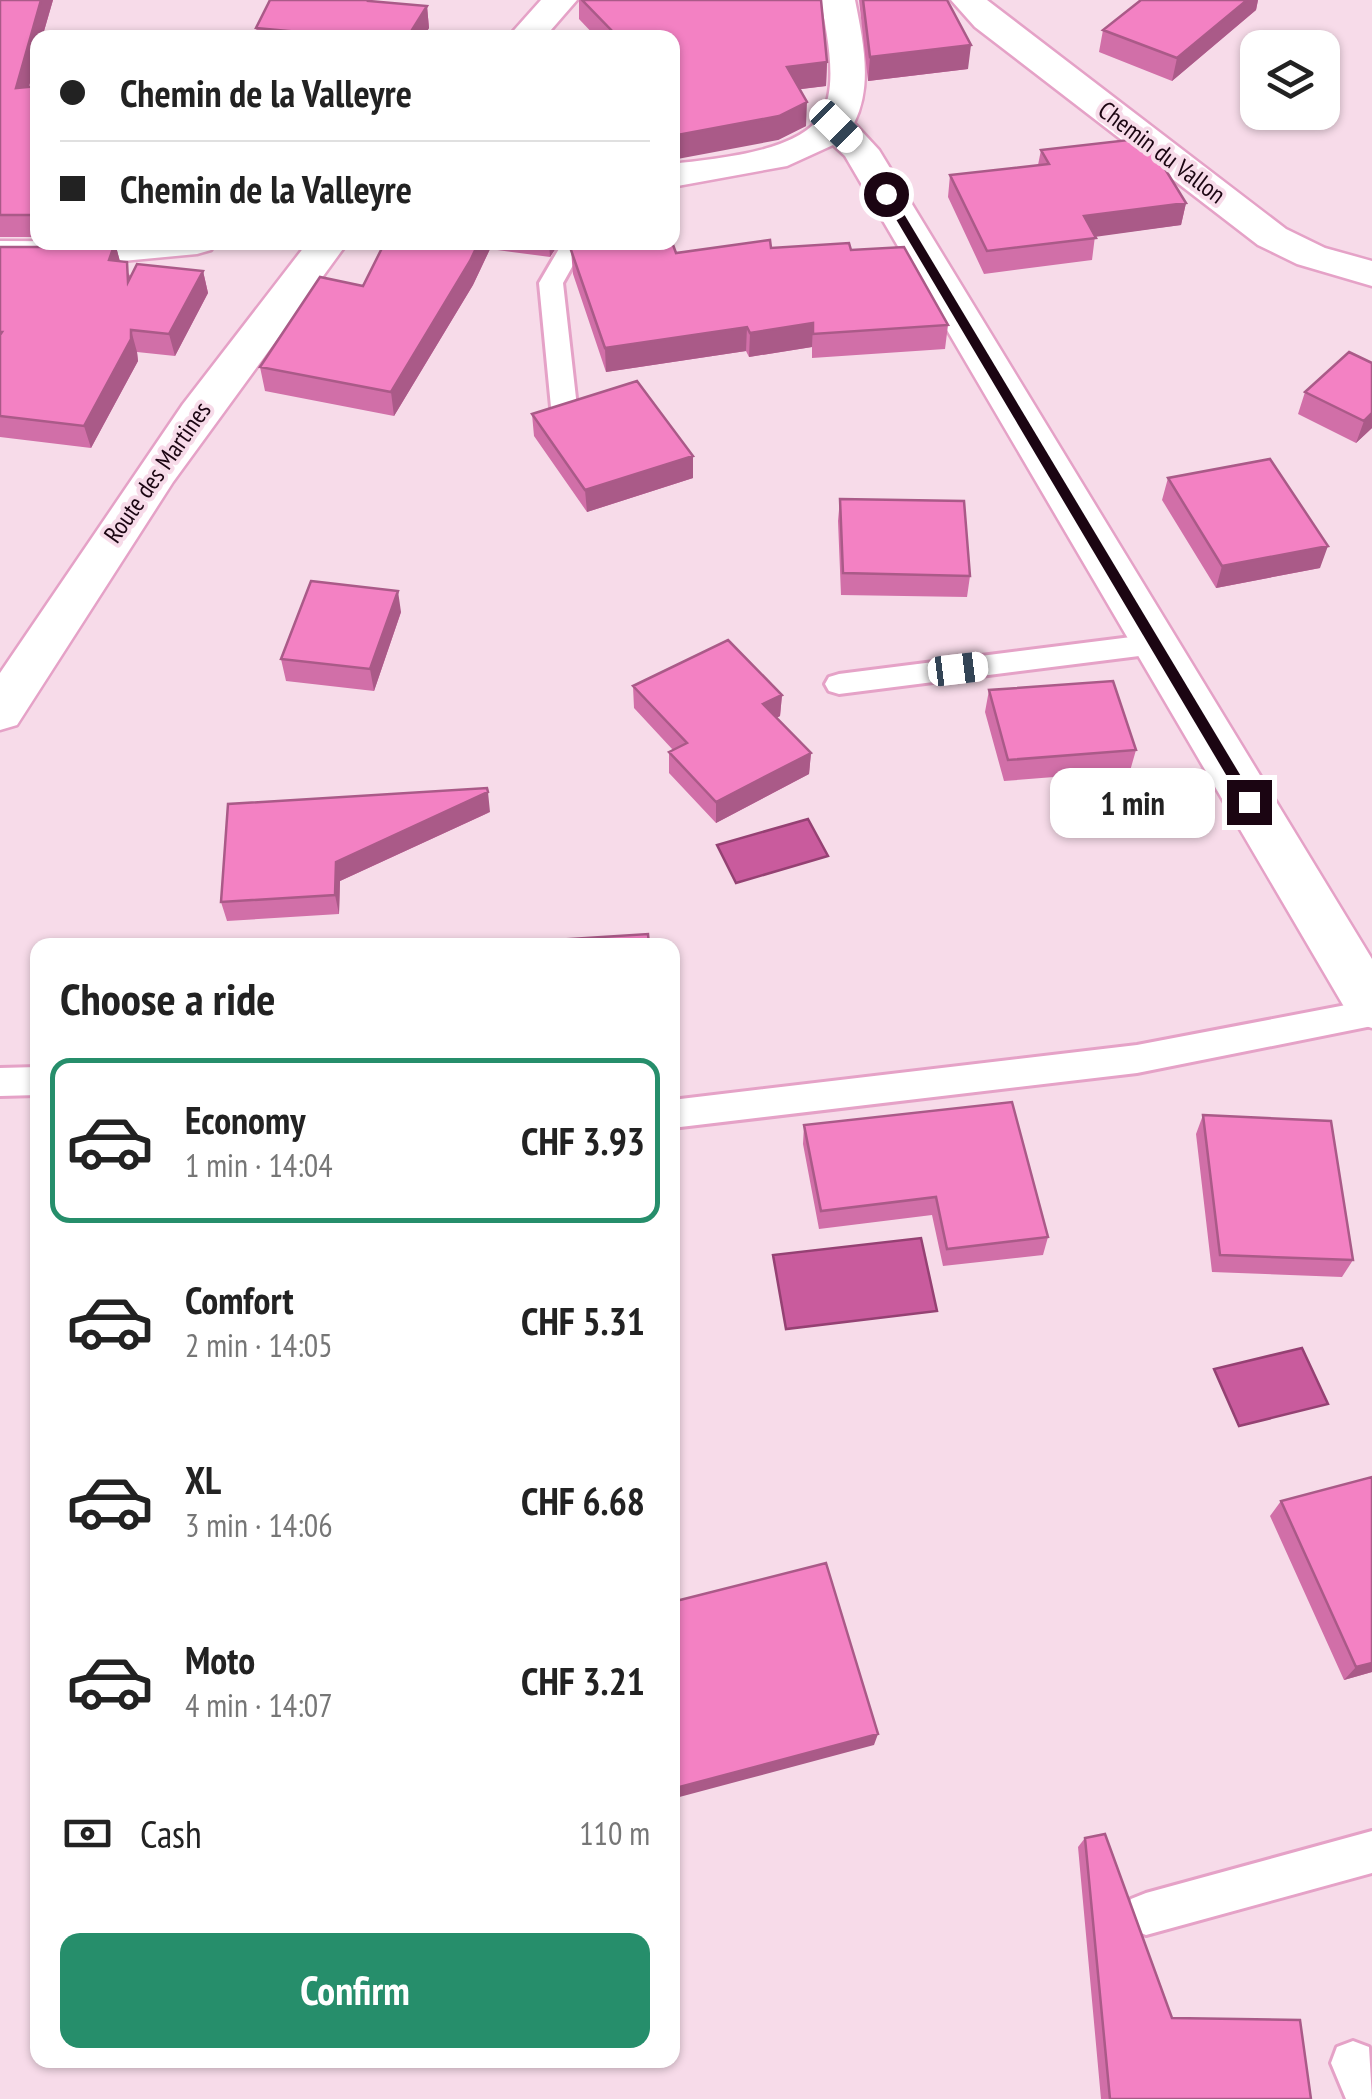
<!DOCTYPE html>
<meta charset="utf-8">
<style>
body{margin:0;font-family:"PT Sans Narrow",sans-serif;background:#f6f6f6;color:#222;height:100vh;display:flex;flex-direction:column;font-size:38px;white-space:nowrap}
*{box-sizing:border-box;margin:0}
p{font-size:32px;color:#767676}
.icon{flex:none;width:55px;height:55px;fill:none;stroke:currentColor;stroke-width:2;stroke-linecap:round;stroke-linejoin:round}
.map{position:relative;flex:1;overflow:hidden}
.details{position:absolute;left:30px;top:938px;width:650px;height:1130px;display:flex;flex-direction:column;background:#fff;border-radius:20px;box-shadow:0 2px 8px #0004}
.details>*{flex:none}
.guide{position:absolute;left:30px;top:30px;width:650px;height:220px;border-radius:20px;box-shadow:0 2px 8px #0004;display:grid;align-content:center;height:220px;padding:0 30px;background:#fff}
.fabs{position:absolute;left:1240px;top:30px;display:grid;gap:20px}
.fabs a{display:grid;place-items:center;width:100px;height:100px;border-radius:20px;background:#fff;box-shadow:0 2px 8px #0004;font-size:50px}
.end{position:absolute;width:45px;height:45px;margin:-22px;border:12px solid #1b0512;background:#fff;box-shadow:0 0 0 5px #fff}
.from{border-radius:50%}
.bubble{position:absolute;height:70px;border-radius:20px;background:#fff;box-shadow:0 2px 8px #0004;font-size:32px;font-weight:700;line-height:70px;text-align:center}
.car{position:absolute;width:30px;height:60px;margin:-30px -15px;border-radius:12px;box-shadow:0 0 8px 2px #0007;background:linear-gradient(#fff 24%,#345 0 40%,#fff 0 76%,#345 0 86%,#fff 0)}
.guide b{display:flex;align-items:center;gap:35px;height:95px;font-size:38px}
.guide b+b{border-top:2px solid #e0e0e0}
.guide i{width:25px;height:25px;background:#222}
ul{padding:0;list-style:none}
li{display:flex;align-items:center;gap:30px;height:165px;margin:0 20px 15px;padding:0 10px;border:5px solid transparent;border-radius:20px}
li div{flex:1}
li b{display:block;font-size:38px}
li em{font-style:normal;font-weight:700}
li.on{border-color:#268e6b}
li>.icon{width:90px;height:90px;stroke-width:1.5}
h2{padding:0 30px;font-size:45px;line-height:120px}
.pay{display:flex;align-items:center;gap:25px;height:110px;padding:0 30px;font-size:38px}
.pay p{margin-inline-start:auto}
.action{display:flex;gap:20px;margin-top:auto;padding:20px 30px}
.action a{flex:1;height:115px;border-radius:20px;background:#268e6b;color:#fff;font-size:40px;font-weight:700;line-height:115px;text-align:center}
.map>svg:first-child{display:block}
</style>
<div class="map">
<svg width="1372" height="2099" viewBox="0 0 1372 2099">
<rect width="100%" height="100%" fill="#f7dbe9"/>
<path fill="#c95b9d" stroke="#954173" stroke-width="2.5" d="M808 819 828 856 736 883 717 845Z
M921 1238 937 1311 786 1329 773 1255Z
M1302 1348 1328 1404 1239 1426 1214 1369Z"/>
<g fill="none" stroke-linecap="round" stroke-linejoin="round">
<defs>
<path id="lane" d="M563 242H586L563 283 577 407 564 415 551 407 539 283Z
M1155 634 1165 637 1169 644 1165 651 1155 654 839 694 829 691 825 684 829 677 839 674Z
M1372 1000V1026L1137 1073 672 1128V1100L1137 1045Z
M38 1067V1095L0 1096V1068Z
M1372 1831V1873L1146 1935 1131 1929 1125 1914 1131 1899 1146 1893Z
M1353 2041 1369 2047 1372 2099H1346L1331 2063 1337 2047Z"/>
<path id="street" d="M541 0H577L544 38H507Z
M821 0H855C863 40 873 86 854 123L879 150 1372 959V1028L1353 1022 845 156 833 145 787 166 672 187V164C713 159 795 153 820 117 840 87 826 32 821 0Z
M951 0H987L1286 229 1325 248 1372 261V286L1297 264 1258 245 975 27Z
M0 241 216 242 211 250 197 254 80 265H0Z
M308 242H348L173 482 17 725 0 730V673L183 404Z"/>
</defs>
<use href="#lane" stroke="#e5a2c7" stroke-width="6"/>
<use href="#street" stroke="#e5a2c7" stroke-width="5"/>
<use href="#lane" fill="#fff" fill-rule="evenodd"/>
<use href="#street" fill="#fff" fill-rule="evenodd"/>
</g>
<path fill="#d16fa8" d="M0 0H53L42 38H38V55L29 87 38 86V237H0Z
M579 0H821L827 62 826 86 800 89 806 126 778 140 672 38H597L579 19Z
M859 0H947L968 69 868 81Z
M1141 0H1258L1256 10 1172 81 1099 52 1103 30Z
M381 2 427 6 429 28 423 38H258L256 28Z
M1041 150 1186 203 1181 225 1095 236 1092 260 984 274 948 197 950 175 1038 165Z
M385 242H560L550 257 490 249 473 285 394 416 265 391 260 367 363 286Z
M115 243 120 262 131 277 203 271 208 293 175 356 137 352 138 361 91 448 0 437V247H74Z
M771 248 851 250 948 325 945 349 812 358V347L749 357 746 351 606 372 573 274 571 250 676 253Z
M1349 352 1372 428 1356 443 1298 414 1305 392Z
M532 414 693 456V478L587 512 534 436Z
M1168 478 1320 568 1216 588 1162 500Z
M840 499 970 576 967 597 841 595 838 521Z
M401 612 374 691 286 681 281 659Z
M633 686 782 695 780 716 776 718 811 753 809 774 716 823 669 773V752L673 750 634 708Z
M989 690 1136 750 1130 771 1004 781 985 712Z
M490 812 340 881 339 914 227 921 221 902Z
M1203 1115 1353 1260 1342 1277 1212 1272 1196 1134Z
M804 1125 1048 1237 1043 1255 943 1266 932 1215 819 1229 803 1144Z
M1281 1501 1372 1672 1344 1680 1270 1516Z
M1085 1838 1172 2018 1311 2099H1101L1078 1847Z"/>
<path fill="#aa5a88" d="M41 0H53L42 38H38V55L22 110 16 88Z
M1247 0H1258L1256 10 1172 81 1177 58Z
M427 6 429 28 423 38H407Z
M971 45 968 69 868 81 870 57Z
M827 62 826 86 786 91 787 67Z
M807 102 806 126 778 140 672 160V136Z
M1186 203 1181 225 1080 239 1084 216Z
M479 242H489L490 249 473 285 394 416 391 392Z
M549 242H560L550 257Z
M115 243 121 265 109 260Z
M203 271 208 293 175 356 169 334Z
M813 323 812 347 749 357 750 333Z
M747 327 746 351 606 372 605 348Z
M131 330 137 352 138 361 91 448 84 426Z
M1372 413V428L1356 443 1364 421Z
M693 456V478L587 512 585 490Z
M1328 546 1320 568 1216 588 1222 566Z
M398 591 401 612 374 691 370 669Z
M782 695 780 716 762 726 763 704Z
M811 753 809 774 716 823V802Z
M488 792 490 812 340 881 339 914 335 895 336 862Z
M1372 1663V1672L1344 1680 1356 1667Z
M878 1734 874 1745 672 1799V1789Z"/>
<path fill="#f381c3" stroke="#aa5a88" stroke-width="2.5" d="M0 0H41L16 88 38 86V215H0Z
M270 0H370L369 1 427 6 407 38H330L332 35 256 28Z
M582 0H821L827 62 787 67 807 102 779 116 672 136V38H619Z
M863 0H947L971 45 870 57Z
M1141 0H1247L1177 58 1103 30Z
M1146 138 1186 203 1084 216 1096 238 987 251 950 175 1049 164 1041 150Z
M770 240 771 248 849 243 851 250 904 247 948 325 813 334V323L750 333 747 327 605 348 571 250 575 242H672L676 253Z
M385 242H479L470 261 391 392 260 367 320 277 363 286Z
M115 243 109 260 127 262 128 282 137 264 203 271 169 334 131 330V339L84 426 0 416V335L2 332H0V247H74Z
M1349 352 1372 363V413L1364 421 1305 392Z
M637 381 693 456 585 490 532 414Z
M1270 459 1328 546 1222 566 1168 478Z
M840 499 964 501 970 576 843 573Z
M311 581 398 591 370 669 281 659Z
M728 640 782 695 763 704 811 753 716 802 669 752 687 743 633 686Z
M1113 681 1136 750 1008 760 989 690Z
M487 788 488 792 336 862 335 895 221 902 228 804Z
M648 934 649 945H524V942Z
M1012 1102 1048 1237 947 1249 936 1197 821 1211 804 1125Z
M1203 1115 1331 1121 1353 1260 1220 1255Z
M1372 1477V1663L1356 1667 1281 1501Z
M826 1563 878 1734 672 1789V1602Z
M1105 1834 1172 2018 1300 2020 1311 2099H1110L1085 1838Z"/>
<path fill="#1b0512" d="M886 191 892 194 1254 798V805H1244L881 194Z"/>
<g text-anchor="middle" stroke-width="8" stroke-linejoin="round" paint-order="stroke">
<g font-size="25" fill="#1b0512" stroke="#f7dbe9">
<text transform="translate(1162 152) rotate(37)" y="9">Chemin du Vallon</text>
<text transform="translate(157 472) rotate(-55)" y="9">Route des Martines</text>
</g>
</g>
</svg>
<div class="fabs">
<a><svg class="icon" aria-label="layers" viewBox="0 0 24 24"><path d="M12 4l9 5-9 5-9-5zM3 14l9 5 9-5"/></svg></a>
</div>
<i class="end from" style="left:886px;top:194px"></i>
<i class="end" style="left:1249px;top:802px"></i>
<div class="bubble" style="left:1050px;top:768px;width:165px">1 min</div>
<i class="car" style="left:836px;top:126px;rotate:135deg"></i>
<i class="car" style="left:958px;top:669px;rotate:83deg"></i>
<div class="guide">
<b><i class="from"></i>Chemin de la Valleyre</b>
<b><i></i>Chemin de la Valleyre</b>
</div>
<section class="details">
<h2>Choose a ride</h2>
<ul>
<li class="on"><svg class="icon" aria-label="car" viewBox="0 0 24 24"><path d="M5 17H2v-5l4-1 3-4h7l3 4 3 1v5h-3M9 17h6M6 11h13"/><circle cx="7" cy="17" r="2"/><circle cx="17" cy="17" r="2"/></svg><div><b>Economy</b><p>1 min · 14:04</p></div><em>CHF 3.93</em></li>
<li><svg class="icon" aria-label="car" viewBox="0 0 24 24"><path d="M5 17H2v-5l4-1 3-4h7l3 4 3 1v5h-3M9 17h6M6 11h13"/><circle cx="7" cy="17" r="2"/><circle cx="17" cy="17" r="2"/></svg><div><b>Comfort</b><p>2 min · 14:05</p></div><em>CHF 5.31</em></li>
<li><svg class="icon" aria-label="car" viewBox="0 0 24 24"><path d="M5 17H2v-5l4-1 3-4h7l3 4 3 1v5h-3M9 17h6M6 11h13"/><circle cx="7" cy="17" r="2"/><circle cx="17" cy="17" r="2"/></svg><div><b>XL</b><p>3 min · 14:06</p></div><em>CHF 6.68</em></li>
<li><svg class="icon" aria-label="car" viewBox="0 0 24 24"><path d="M5 17H2v-5l4-1 3-4h7l3 4 3 1v5h-3M9 17h6M6 11h13"/><circle cx="7" cy="17" r="2"/><circle cx="17" cy="17" r="2"/></svg><div><b>Moto</b><p>4 min · 14:07</p></div><em>CHF 3.21</em></li>
</ul>
<div class="pay"><svg class="icon" aria-label="cash" viewBox="0 0 24 24"><path d="M3 7h18v10H3z"/><circle cx="12" cy="12" r="2"/></svg>Cash<p>110 m</p></div>
<div class="action"><a>Confirm</a></div>
</section>
</div>
